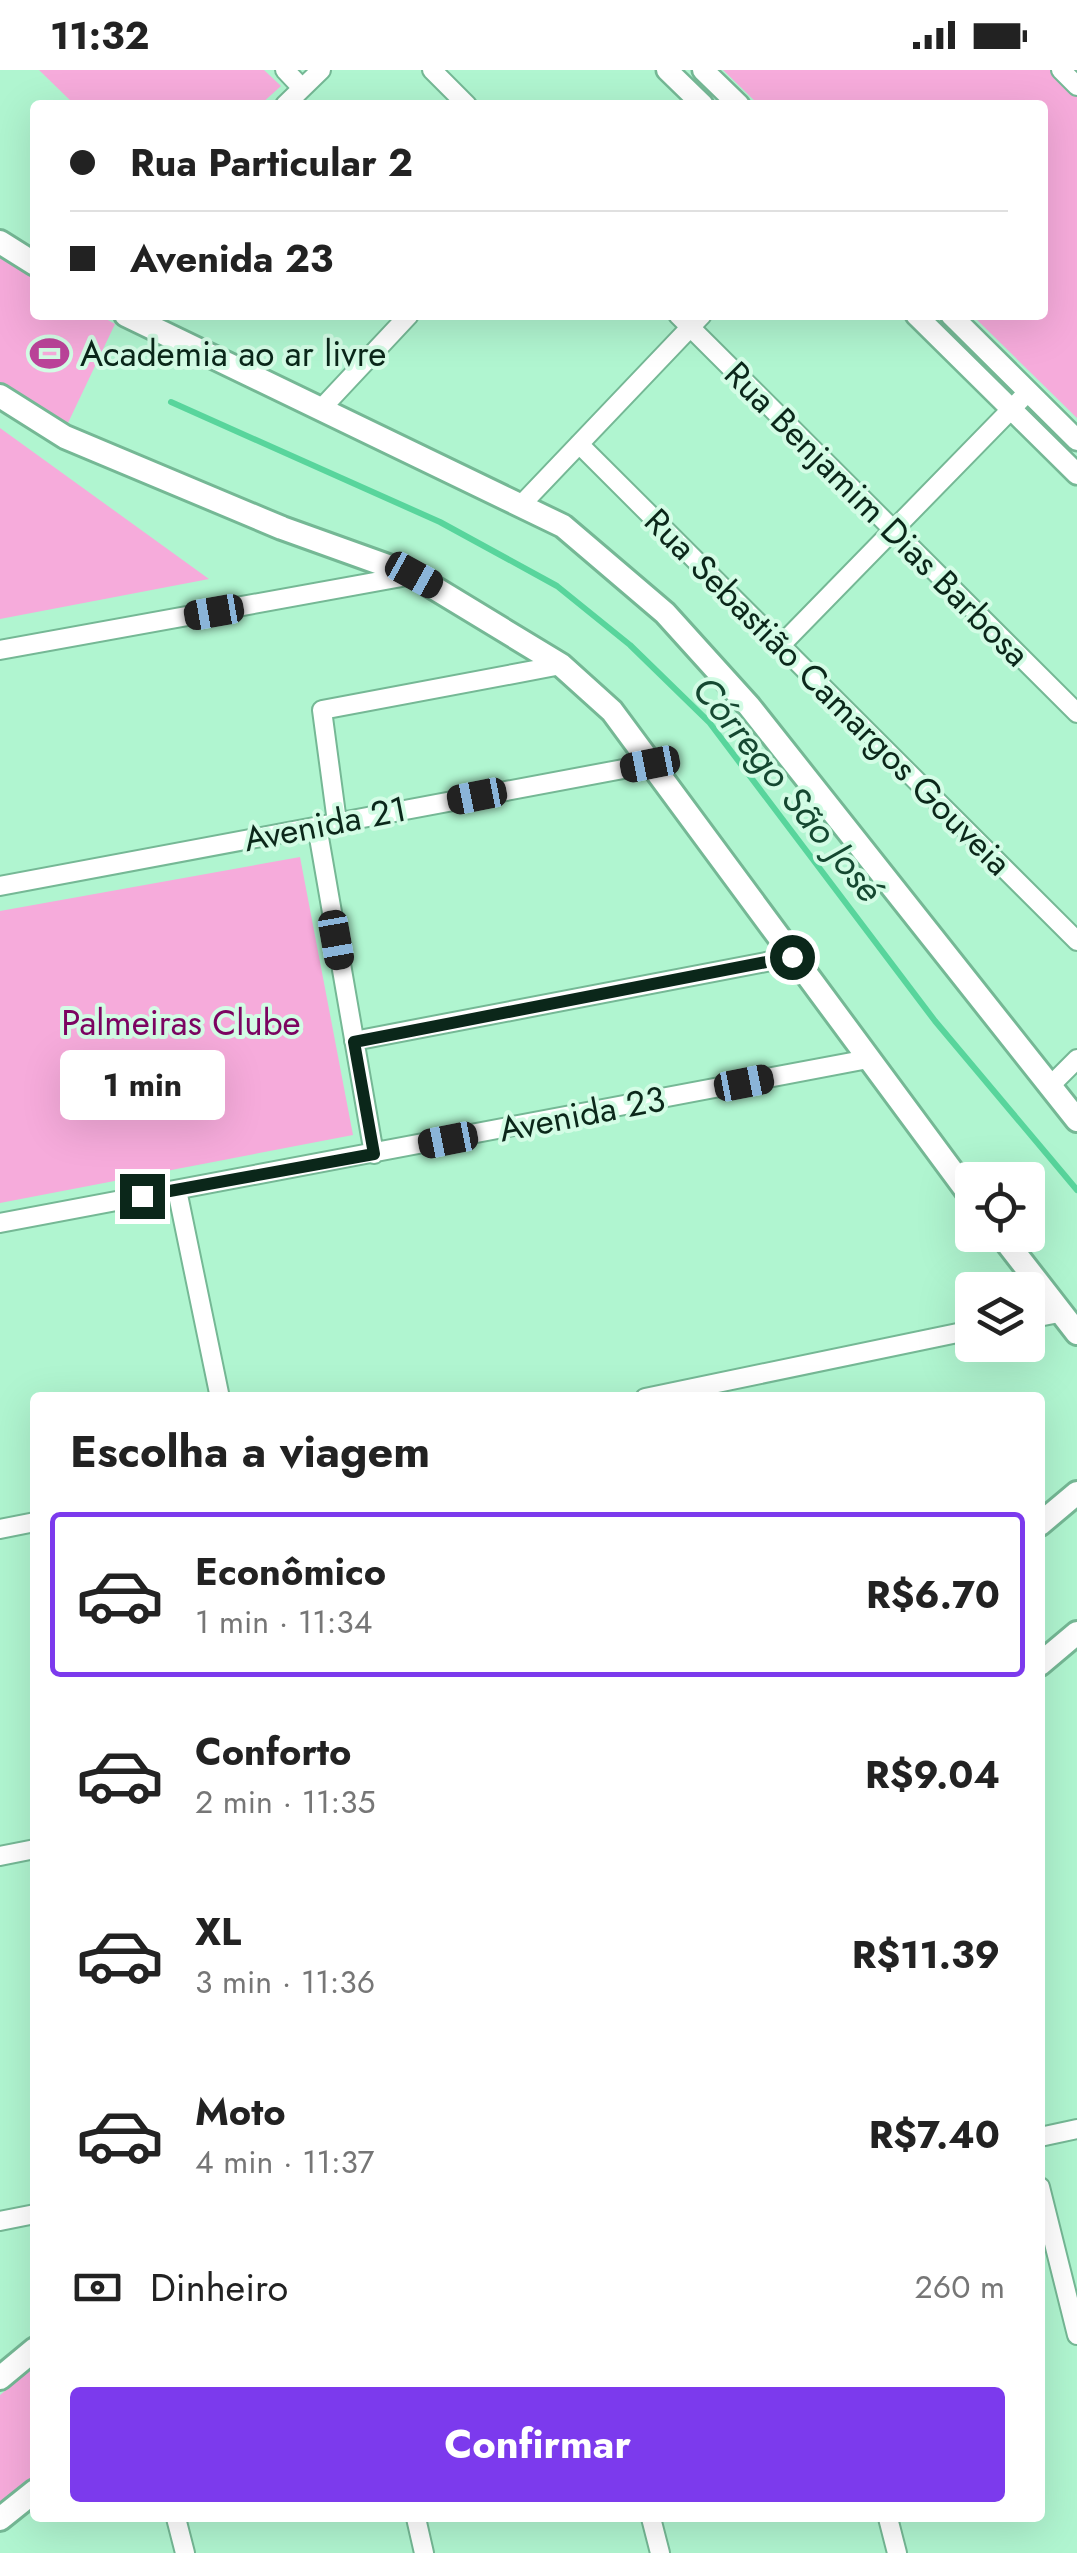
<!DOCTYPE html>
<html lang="pt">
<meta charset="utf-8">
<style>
body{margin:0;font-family:Jost,sans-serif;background:#f2f2f2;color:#222;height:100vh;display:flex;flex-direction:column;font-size:38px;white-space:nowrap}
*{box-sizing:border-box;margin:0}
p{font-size:32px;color:#767676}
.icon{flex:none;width:55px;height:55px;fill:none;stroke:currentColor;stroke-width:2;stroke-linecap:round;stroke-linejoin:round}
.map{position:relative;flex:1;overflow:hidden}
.sheet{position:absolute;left:30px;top:1322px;width:1015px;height:1130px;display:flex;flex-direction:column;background:#fff;border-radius:10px;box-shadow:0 10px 40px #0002}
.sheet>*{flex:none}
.banner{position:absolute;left:30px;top:30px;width:1018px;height:220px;border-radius:10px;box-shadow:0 10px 40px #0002;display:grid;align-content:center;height:220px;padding:0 40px;background:#fff}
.controls{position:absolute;left:955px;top:1092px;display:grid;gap:20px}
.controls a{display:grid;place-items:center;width:90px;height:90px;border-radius:10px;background:#fff;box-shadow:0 10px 40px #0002;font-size:50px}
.end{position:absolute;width:45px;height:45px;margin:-22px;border:12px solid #0b271a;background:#fff;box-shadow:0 0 0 5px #fff}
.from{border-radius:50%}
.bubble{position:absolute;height:70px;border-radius:10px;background:#fff;box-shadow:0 10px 40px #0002;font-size:32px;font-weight:700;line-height:70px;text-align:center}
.car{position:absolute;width:30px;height:60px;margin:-30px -15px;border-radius:12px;box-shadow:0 0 8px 2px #0007;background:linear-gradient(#222 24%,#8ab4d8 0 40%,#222 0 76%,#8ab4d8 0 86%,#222 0)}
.banner b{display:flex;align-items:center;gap:35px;height:95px;font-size:38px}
.banner b+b{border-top:2px solid #e0e0e0}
.banner i{width:25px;height:25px;background:#222}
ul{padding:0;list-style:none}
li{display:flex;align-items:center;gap:30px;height:165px;margin:0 20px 15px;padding:0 20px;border:5px solid transparent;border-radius:10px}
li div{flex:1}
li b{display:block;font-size:38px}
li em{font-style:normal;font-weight:700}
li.active{border-color:#7c3aed}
li>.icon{width:90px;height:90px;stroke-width:1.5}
h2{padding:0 40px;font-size:45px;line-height:120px}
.pay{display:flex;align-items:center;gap:25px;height:110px;padding:0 40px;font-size:38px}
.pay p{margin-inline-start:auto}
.cta{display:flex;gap:20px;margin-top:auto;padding:20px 40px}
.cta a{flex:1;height:115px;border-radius:10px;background:#7c3aed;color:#fff;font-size:40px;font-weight:700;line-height:115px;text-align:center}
.status{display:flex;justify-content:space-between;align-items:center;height:70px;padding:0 50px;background:#fff;direction:ltr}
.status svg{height:28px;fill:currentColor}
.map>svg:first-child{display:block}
</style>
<div class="status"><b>11:32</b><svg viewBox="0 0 49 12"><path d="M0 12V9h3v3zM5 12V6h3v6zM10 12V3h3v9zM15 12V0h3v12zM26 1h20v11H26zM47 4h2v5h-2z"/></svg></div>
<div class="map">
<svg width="1077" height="2483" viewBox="0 0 1077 2483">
<rect width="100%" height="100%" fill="#b0f5d0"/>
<path fill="#f6abdb" d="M39 0H264L281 16 260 35H75Z
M723 0H1077V348L972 245H1042V35H759Z
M0 188 35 208V245H99L115 254 67 355 0 313Z
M0 358 209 509 0 549Z
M300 787 353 1065 0 1133V841Z
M35 2296V2407L0 2436V2325Z"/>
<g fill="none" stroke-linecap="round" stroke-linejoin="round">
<path stroke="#58d59c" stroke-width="6" d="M171 332 440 452 557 516 630 575 709 652 935 951 1077 1120"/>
<defs>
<path id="minor" d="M285 0 302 18
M432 0 467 35
M1061 0 1077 16
M285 35 321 0
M678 245 1077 643
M320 340 409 245
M579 374 1077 871
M522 434 702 245
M781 575 1028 322
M0 580 413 505
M337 752 322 640 561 595
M317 756 374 1084
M0 816 650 694
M354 971 792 887
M1050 1016 1077 989
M177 1120 220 1328
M0 1153 868 989
M1028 1249 1059 1243
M645 1328 972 1260
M0 1459 35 1452
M0 1786 35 1779
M1040 2067 1077 2059
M1040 2117 1077 2265
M0 2151 35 2144
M176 2448 185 2483
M416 2448 424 2483
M651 2448 660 2483
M888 2448 897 2483"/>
<path id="tertiary" d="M667 0 703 35
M703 0 739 35
M916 245 1077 404
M951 245 1077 370"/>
<path id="secondary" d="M0 172 35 194
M126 245 563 456 665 543 749 636 1077 1050
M0 326 65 367 282 458 413 505 561 595 612 641 972 1128
M1001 1165 1077 1263
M1040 1454 1077 1423
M1040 1594 1077 1563
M0 2308 35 2279
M0 2449 35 2421"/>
</defs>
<use href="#minor" stroke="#75b895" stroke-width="22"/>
<use href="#tertiary" stroke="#75b895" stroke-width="25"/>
<use href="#secondary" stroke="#75b895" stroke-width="28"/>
<use href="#minor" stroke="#fff" stroke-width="18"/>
<use href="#tertiary" stroke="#fff" stroke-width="20"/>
<use href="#secondary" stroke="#fff" stroke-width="22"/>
</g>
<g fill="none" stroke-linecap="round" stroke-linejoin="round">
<path stroke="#0b271a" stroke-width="12" d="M142 1126 374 1084 354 972 792 887"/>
</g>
<defs>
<symbol id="stadium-bare" viewBox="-9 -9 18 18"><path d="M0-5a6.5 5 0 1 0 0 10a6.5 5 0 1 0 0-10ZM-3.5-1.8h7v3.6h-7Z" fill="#bb4399" stroke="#d3fce5" stroke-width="2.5" paint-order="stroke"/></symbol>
</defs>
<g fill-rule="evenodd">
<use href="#stadium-bare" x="22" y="256" width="55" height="55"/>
</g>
<g text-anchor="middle" stroke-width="8" stroke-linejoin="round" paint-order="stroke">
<g font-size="35" fill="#0b271a" stroke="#d3fce5" text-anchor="start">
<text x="80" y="296">Academia ao ar livre</text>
</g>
<g font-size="35" fill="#0b271a" stroke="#d3fce5">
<text transform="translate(877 444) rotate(45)" y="12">Rua Benjamim Dias Barbosa</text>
<text transform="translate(828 622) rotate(45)" y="12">Rua Sebastião Camargos Gouveia</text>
<text transform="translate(325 754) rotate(-11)" y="12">Avenida 21</text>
<text transform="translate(582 1044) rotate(-11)" y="12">Avenida 23</text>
</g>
<g font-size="35" fill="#7c0461" stroke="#d3fce5">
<text x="181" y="965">Palmeiras Clube</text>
</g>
<g font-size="38" font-style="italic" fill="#154831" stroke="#d3fce5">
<text transform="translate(788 719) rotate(51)" y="13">Córrego São José</text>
</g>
</g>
</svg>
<div class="controls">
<a><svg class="icon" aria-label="locate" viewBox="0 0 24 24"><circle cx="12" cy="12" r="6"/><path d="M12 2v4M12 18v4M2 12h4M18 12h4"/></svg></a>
<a><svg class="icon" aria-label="layers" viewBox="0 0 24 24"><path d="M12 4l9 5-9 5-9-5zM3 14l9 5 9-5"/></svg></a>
</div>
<i class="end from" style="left:792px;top:887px"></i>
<i class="end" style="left:142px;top:1126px"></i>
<div class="bubble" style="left:60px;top:980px;width:165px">1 min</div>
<i class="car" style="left:414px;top:505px;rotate:119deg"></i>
<i class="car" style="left:214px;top:542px;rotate:260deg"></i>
<i class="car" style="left:650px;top:694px;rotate:259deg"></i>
<i class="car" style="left:477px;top:726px;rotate:259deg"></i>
<i class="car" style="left:336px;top:870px;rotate:170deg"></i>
<i class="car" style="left:744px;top:1013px;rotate:79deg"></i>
<i class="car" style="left:448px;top:1070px;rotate:259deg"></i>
<div class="banner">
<b><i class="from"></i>Rua Particular 2</b>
<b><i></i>Avenida 23</b>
</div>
<section class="sheet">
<h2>Escolha a viagem</h2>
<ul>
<li class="active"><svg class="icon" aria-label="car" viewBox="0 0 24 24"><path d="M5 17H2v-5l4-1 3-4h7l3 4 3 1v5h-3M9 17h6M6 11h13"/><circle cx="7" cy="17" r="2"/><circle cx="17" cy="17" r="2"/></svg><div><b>Econômico</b><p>1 min · 11:34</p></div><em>R$6.70</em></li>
<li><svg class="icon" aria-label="car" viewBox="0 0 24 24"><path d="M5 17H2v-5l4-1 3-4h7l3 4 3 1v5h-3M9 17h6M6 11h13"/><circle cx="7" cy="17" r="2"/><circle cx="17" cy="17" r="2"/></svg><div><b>Conforto</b><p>2 min · 11:35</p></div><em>R$9.04</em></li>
<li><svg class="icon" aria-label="car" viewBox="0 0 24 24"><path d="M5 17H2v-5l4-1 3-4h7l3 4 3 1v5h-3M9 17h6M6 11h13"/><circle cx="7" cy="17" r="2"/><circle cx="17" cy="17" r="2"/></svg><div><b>XL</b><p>3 min · 11:36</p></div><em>R$11.39</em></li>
<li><svg class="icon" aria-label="car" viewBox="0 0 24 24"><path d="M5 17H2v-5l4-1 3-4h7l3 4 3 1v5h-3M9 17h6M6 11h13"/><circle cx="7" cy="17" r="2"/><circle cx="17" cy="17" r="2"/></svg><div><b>Moto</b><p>4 min · 11:37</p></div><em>R$7.40</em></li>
</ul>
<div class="pay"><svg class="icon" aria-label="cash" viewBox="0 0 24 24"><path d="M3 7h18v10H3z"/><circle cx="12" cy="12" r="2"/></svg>Dinheiro<p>260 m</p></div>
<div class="cta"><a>Confirmar</a></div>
</section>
</div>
